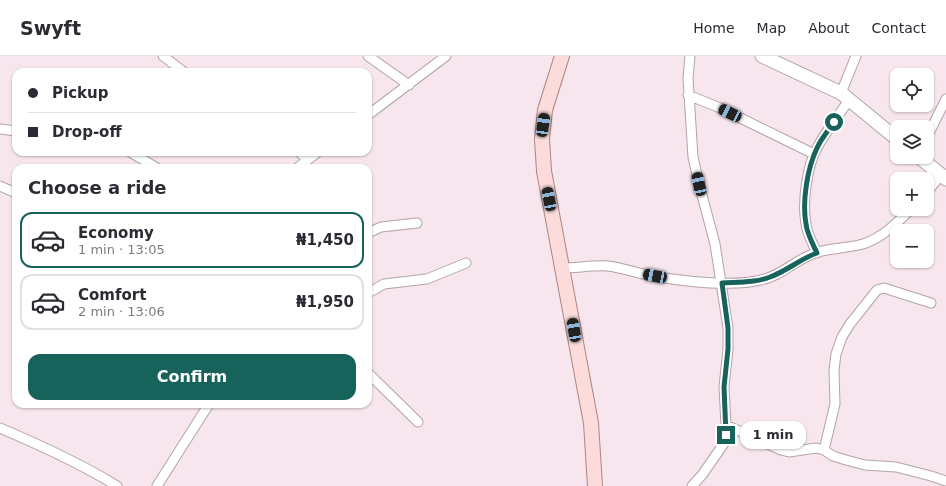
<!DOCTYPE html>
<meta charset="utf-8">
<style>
body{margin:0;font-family:"DejaVu Sans",sans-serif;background:#f2f2f3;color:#2b2b33;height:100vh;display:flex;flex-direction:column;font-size:15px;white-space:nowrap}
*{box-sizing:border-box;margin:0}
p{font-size:13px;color:#7c7c81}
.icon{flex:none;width:22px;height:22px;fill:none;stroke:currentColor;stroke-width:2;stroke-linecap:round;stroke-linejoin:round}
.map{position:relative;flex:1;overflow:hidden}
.sheet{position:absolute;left:12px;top:108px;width:360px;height:244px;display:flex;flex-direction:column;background:#fff;border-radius:12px;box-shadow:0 1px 3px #0004}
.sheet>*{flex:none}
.banner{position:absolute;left:12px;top:12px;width:360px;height:88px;border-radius:12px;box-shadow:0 1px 3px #0004;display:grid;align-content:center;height:88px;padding:0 16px;background:#fff}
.controls{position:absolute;left:890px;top:12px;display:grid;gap:8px}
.controls a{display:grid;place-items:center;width:44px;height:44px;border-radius:8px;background:#fff;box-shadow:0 1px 3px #0004;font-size:20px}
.end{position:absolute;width:18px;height:18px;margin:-9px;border:5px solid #17625a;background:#fff;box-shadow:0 0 0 2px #fff}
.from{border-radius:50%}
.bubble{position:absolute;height:28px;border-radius:12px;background:#fff;box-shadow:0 1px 3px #0004;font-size:13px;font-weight:700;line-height:28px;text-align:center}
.car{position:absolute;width:12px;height:24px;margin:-12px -6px;border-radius:5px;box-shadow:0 0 3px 1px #0007;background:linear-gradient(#222 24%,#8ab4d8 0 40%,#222 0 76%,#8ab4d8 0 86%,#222 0)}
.banner b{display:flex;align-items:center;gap:14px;height:38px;font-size:15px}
.banner b+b{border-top:1px solid #e1e1e2}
.banner i{width:10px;height:10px;background:#2b2b33}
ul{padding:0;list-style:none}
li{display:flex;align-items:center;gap:12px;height:56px;margin:0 8px 6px;padding:0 8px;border:2px solid #e1e1e2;border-radius:12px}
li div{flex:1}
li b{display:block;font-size:15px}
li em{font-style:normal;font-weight:700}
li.selected{border-color:#17625a}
li>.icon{width:36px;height:36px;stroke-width:1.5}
h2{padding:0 16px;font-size:18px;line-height:48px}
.button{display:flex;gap:8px;margin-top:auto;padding:8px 16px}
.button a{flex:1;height:46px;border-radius:12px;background:#17625a;color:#fff;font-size:16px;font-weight:700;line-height:46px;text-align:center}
header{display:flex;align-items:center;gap:24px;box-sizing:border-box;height:56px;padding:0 20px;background:#fff;border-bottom:1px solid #e1e1e2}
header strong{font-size:19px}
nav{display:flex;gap:22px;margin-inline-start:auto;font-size:14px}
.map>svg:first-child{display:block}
</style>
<header>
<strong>Swyft</strong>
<nav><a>Home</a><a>Map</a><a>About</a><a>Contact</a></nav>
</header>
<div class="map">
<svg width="946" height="430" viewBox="0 0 946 430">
<rect width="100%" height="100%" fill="#f7e6ed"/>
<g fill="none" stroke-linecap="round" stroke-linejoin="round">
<defs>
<path id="street" d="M163 0 184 16
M368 0 409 29
M690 0 688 22 693 101 699 128 715 188 728 272V293L724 331 726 369 725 386 702 419 692 430
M841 37 856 0
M688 39 720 52 814 98
M368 59 446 0
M0 73 16 75
M927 81 946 43
M130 96 157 112
M299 96 308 104
M297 112 318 96
M0 130 16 137
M927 136 941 119
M368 177 381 171 417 167
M817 197C813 188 807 178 806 168 802 146 807 109 818 90 827 74 839 59 849 44
M562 212C577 212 593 209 608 210 623 212 637 217 652 220 682 225 732 231 761 224 782 220 797 202 818 196 832 192 848 192 863 188 882 182 897 167 911 153
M368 237 384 228 427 223 466 207
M368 317 418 366
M726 369 781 394 789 396 816 392 824 394 833 400 846 404 865 409 896 411 931 420 946 425
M0 372C40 389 80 407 117 430
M824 394 835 348 834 314 836 298 842 281 850 268 873 239 877 234 884 232 931 247
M157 430 209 348"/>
<path id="secondary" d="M762 0 841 37 897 83
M919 101 946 123"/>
<path id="primary" d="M562 0 545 54 542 83 544 115 591 367 595 430"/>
</defs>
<use href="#street" stroke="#b2a3aa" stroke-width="11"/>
<use href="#secondary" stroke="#b2a3aa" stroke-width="15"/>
<use href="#primary" stroke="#aa8684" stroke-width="16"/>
<use href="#street" stroke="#fff" stroke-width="9"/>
<use href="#secondary" stroke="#fff" stroke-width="13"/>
<use href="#primary" stroke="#fbdcda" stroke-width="14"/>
</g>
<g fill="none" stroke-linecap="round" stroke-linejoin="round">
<path stroke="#17625a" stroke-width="5" d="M726 379 724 331 728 293V272L722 227C738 226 755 227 770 221 787 215 800 203 817 197 813 188 807 178 806 168 802 146 807 113 817 92 821 83 828 75 834 66"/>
</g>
</svg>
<div class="controls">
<a><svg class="icon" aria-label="locate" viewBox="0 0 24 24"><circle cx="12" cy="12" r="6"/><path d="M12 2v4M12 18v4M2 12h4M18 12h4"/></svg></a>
<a><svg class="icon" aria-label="layers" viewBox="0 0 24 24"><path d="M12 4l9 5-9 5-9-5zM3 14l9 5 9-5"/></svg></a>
<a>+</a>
<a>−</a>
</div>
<i class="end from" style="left:834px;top:66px"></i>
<i class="end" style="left:726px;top:379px"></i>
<div class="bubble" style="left:740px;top:365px;width:66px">1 min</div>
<i class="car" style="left:730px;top:57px;rotate:296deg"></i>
<i class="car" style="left:543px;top:69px;rotate:8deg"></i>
<i class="car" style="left:699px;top:128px;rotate:348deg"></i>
<i class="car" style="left:549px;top:143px;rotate:349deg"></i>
<i class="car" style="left:655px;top:220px;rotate:281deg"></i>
<i class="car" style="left:574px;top:274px;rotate:350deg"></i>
<div class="banner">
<b><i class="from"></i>Pickup</b>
<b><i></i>Drop-off</b>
</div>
<section class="sheet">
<h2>Choose a ride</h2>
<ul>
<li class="selected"><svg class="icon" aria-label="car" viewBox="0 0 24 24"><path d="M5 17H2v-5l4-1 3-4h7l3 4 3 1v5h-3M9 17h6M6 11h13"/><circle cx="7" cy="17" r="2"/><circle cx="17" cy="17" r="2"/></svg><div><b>Economy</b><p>1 min · 13:05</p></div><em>₦1,450</em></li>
<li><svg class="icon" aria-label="car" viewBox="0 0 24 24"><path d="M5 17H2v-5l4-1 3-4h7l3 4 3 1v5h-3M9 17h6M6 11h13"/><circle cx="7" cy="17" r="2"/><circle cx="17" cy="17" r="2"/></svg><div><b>Comfort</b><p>2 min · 13:06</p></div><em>₦1,950</em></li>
</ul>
<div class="button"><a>Confirm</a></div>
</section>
</div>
